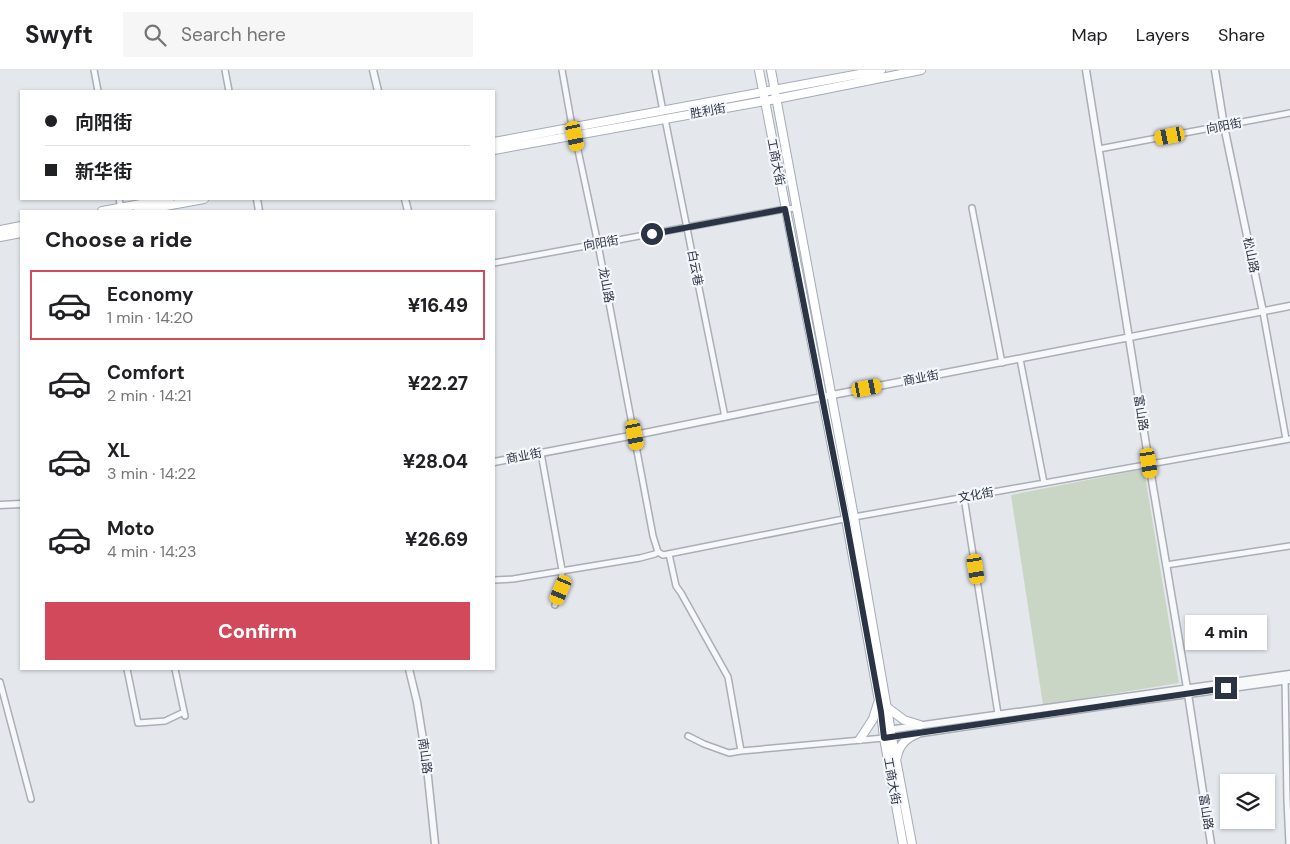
<!DOCTYPE html>
<meta charset="utf-8">
<style>
body{margin:0;font-family:"DM Sans","Noto Sans SC",sans-serif;background:#f6f6f6;color:#202124;height:100vh;display:flex;flex-direction:column;font-size:19px;white-space:nowrap}
*{box-sizing:border-box;margin:0}
p{font-size:16px;color:#757577}
.icon{flex:none;width:28px;height:28px;fill:none;stroke:currentColor;stroke-width:2;stroke-linecap:round;stroke-linejoin:round}
.map{position:relative;flex:1;overflow:hidden}
.panel{position:absolute;left:20px;top:140px;width:475px;height:460px;display:flex;flex-direction:column;background:#fff;border-radius:0px;box-shadow:0 1px 4px #0004}
.panel>*{flex:none}
.top-card{position:absolute;left:20px;top:20px;width:475px;height:110px;border-radius:0px;box-shadow:0 1px 4px #0004;display:grid;align-content:center;height:110px;padding:0 25px;background:#fff}
.buttons{position:absolute;left:1220px;top:704px;display:grid;gap:10px}
.buttons a{display:grid;place-items:center;width:55px;height:55px;border-radius:0px;background:#fff;box-shadow:0 1px 4px #0004;font-size:25px}
.end{position:absolute;width:22px;height:22px;margin:-11px;border:6px solid #2b3445;background:#fff;box-shadow:0 0 0 2px #fff}
.from{border-radius:50%}
.bubble{position:absolute;height:35px;border-radius:0px;background:#fff;box-shadow:0 1px 4px #0004;font-size:16px;font-weight:800;line-height:35px;text-align:center}
.car{position:absolute;width:15px;height:30px;margin:-15px -8px;border-radius:6px;box-shadow:0 0 4px 1px #0007;background:linear-gradient(#f5c518 24%,#345 0 40%,#f5c518 0 76%,#345 0 86%,#f5c518 0)}
.top-card b{display:flex;align-items:center;gap:18px;height:48px;font-size:19px}
.top-card b+b{border-top:1px solid #e0e0e0}
.top-card i{width:12px;height:12px;background:#202124}
ul{padding:0;list-style:none}
li{display:flex;align-items:center;gap:15px;height:70px;margin:0 10px 8px;padding:0 15px;border:2px solid transparent;border-radius:0px}
li div{flex:1}
li b{display:block;font-size:19px}
li em{font-style:normal;font-weight:800}
li.active{border-color:#d1495b}
li>.icon{width:45px;height:45px;stroke-width:1.5}
h2{padding:0 25px;font-size:22px;line-height:60px}
.button{display:flex;gap:10px;margin-top:auto;padding:10px 25px}
.button a{flex:1;height:58px;border-radius:0px;background:#d1495b;color:#fff;font-size:20px;font-weight:800;line-height:58px;text-align:center}
header{display:flex;align-items:center;gap:30px;box-sizing:border-box;height:70px;padding:0 25px;background:#fff;border-bottom:1px solid #e0e0e0}
header strong{font-size:24px}
nav{display:flex;gap:28px;margin-inline-start:auto;font-size:18px}
.search{width:350px;height:45px;background:#f6f6f6;display:flex;align-items:center;gap:12px;box-sizing:border-box;padding:0 18px;border-radius:0px;color:#757577;font-size:19px}
.map>svg:first-child{display:block}
</style>
<header>
<strong>Swyft</strong>
<div class="search"><svg class="icon" aria-label="search" viewBox="0 0 24 24"><circle cx="10" cy="10" r="6"/><path d="M15 15l6 6"/></svg>Search here</div>
<nav><a>Map</a><a>Layers</a><a>Share</a></nav>
</header>
<div class="map">
<svg width="1290" height="774" viewBox="0 0 1290 774">
<rect width="100%" height="100%" fill="#e4e7ec"/>
<path fill="#c9d6c5" d="M1144 399 1179 613 1043 635 1011 425Z"/>
<g fill="none" stroke-linecap="round" stroke-linejoin="round">
<defs>
<path id="minor" d="M94 0 98 21
M225 0 229 21
M562 0 572 56
M655 0 663 41
M665 49 725 347
M575 66 598 174 653 466 658 482 663 485 854 447 1290 369
M1099 79 1290 43
M119 129 121 138
M972 138 1002 293
M494 193 785 139 797 138
M1263 242 1286 369
M1020 289 1044 413
M541 383 562 500 561 520 555 535
M964 427 998 644
M669 484 676 516 681 523 728 607 741 681
M1166 495 1290 476
M494 510 513 509 640 488 655 484 658 482
M127 599 138 653 165 651 184 642
M175 599 185 646
M1285 607 1287 730 1289 774
M0 612 31 729
M688 666 704 674 729 683 741 681 884 668"/>
<path id="tertiary" d="M373 0 378 21
M1086 0 1149 393 1188 624 1211 774
M1215 0 1224 56 1263 242
M257 129 259 141
M405 129 408 141
M494 392 635 365 822 327 1290 236
M0 435 21 434
M409 599 417 632 426 688 435 774
M888 660 1290 604
M888 668 1130 632 1290 610"/>
<path id="primary" d="M759 0 846 449 881 642 884 668 903 774
M771 0 854 447 892 668 912 774
M494 72 881 0
M494 80 776 29 921 0
M102 141 169 129
M138 141 204 129
M0 160 21 156
M0 167 21 163
M888 638 904 650 920 655
M860 669 873 649 878 633
M897 687C899 675 906 668 917 664"/>
</defs>
<use href="#minor" stroke="#a9aeb7" stroke-width="8"/>
<use href="#tertiary" stroke="#a9aeb7" stroke-width="9"/>
<use href="#primary" stroke="#a3abb8" stroke-width="10"/>
<use href="#minor" stroke="#f7f8fa" stroke-width="5"/>
<use href="#tertiary" stroke="#f7f8fa" stroke-width="6"/>
<use href="#primary" stroke="#fff" stroke-width="8"/>
</g>
<g fill="none" stroke-linecap="round" stroke-linejoin="round">
<path stroke="#2b3445" stroke-width="6" d="M652 164 785 139 846 449 881 642 884 668 1226 618"/>
</g>
<g text-anchor="middle" stroke-width="4.5" stroke-linejoin="round" paint-order="stroke">
<g font-size="12" fill="#2b3445" stroke="#f4f6f9">
<text transform="translate(708 41) rotate(-10)" y="4">胜利街</text>
<text transform="translate(1224 56) rotate(-11)" y="4">向阳街</text>
<text transform="translate(776 92) rotate(79)" y="4">工商大街</text>
<text transform="translate(601 173) rotate(-10)" y="4">向阳街</text>
<text transform="translate(1251 185) rotate(78)" y="4">松山路</text>
<text transform="translate(695 198) rotate(79)" y="4">白云巷</text>
<text transform="translate(606 215) rotate(79)" y="4">龙山路</text>
<text transform="translate(921 308) rotate(-11)" y="4">商业街</text>
<text transform="translate(1141 343) rotate(81)" y="4">富山路</text>
<text transform="translate(524 386) rotate(-11)" y="4">商业街</text>
<text transform="translate(976 425) rotate(-10)" y="4">文化街</text>
<text transform="translate(425 686) rotate(82)" y="4">南山路</text>
<text transform="translate(892 711) rotate(80)" y="4">工商大街</text>
<text transform="translate(1206 742) rotate(81)" y="4">富山路</text>
</g>
</g>
</svg>
<div class="buttons">
<a><svg class="icon" aria-label="layers" viewBox="0 0 24 24"><path d="M12 4l9 5-9 5-9-5zM3 14l9 5 9-5"/></svg></a>
</div>
<i class="end from" style="left:652px;top:164px"></i>
<i class="end" style="left:1226px;top:618px"></i>
<div class="bubble" style="left:1185px;top:545px;width:82px">4 min</div>
<i class="car" style="left:575px;top:66px;rotate:168deg"></i>
<i class="car" style="left:1170px;top:66px;rotate:259deg"></i>
<i class="car" style="left:867px;top:318px;rotate:79deg"></i>
<i class="car" style="left:635px;top:365px;rotate:169deg"></i>
<i class="car" style="left:1149px;top:393px;rotate:171deg"></i>
<i class="car" style="left:976px;top:499px;rotate:171deg"></i>
<i class="car" style="left:561px;top:520px;rotate:203deg"></i>
<div class="top-card">
<b><i class="from"></i>向阳街</b>
<b><i></i>新华街</b>
</div>
<section class="panel">
<h2>Choose a ride</h2>
<ul>
<li class="active"><svg class="icon" aria-label="car" viewBox="0 0 24 24"><path d="M5 17H2v-5l4-1 3-4h7l3 4 3 1v5h-3M9 17h6M6 11h13"/><circle cx="7" cy="17" r="2"/><circle cx="17" cy="17" r="2"/></svg><div><b>Economy</b><p>1 min · 14:20</p></div><em>¥16.49</em></li>
<li><svg class="icon" aria-label="car" viewBox="0 0 24 24"><path d="M5 17H2v-5l4-1 3-4h7l3 4 3 1v5h-3M9 17h6M6 11h13"/><circle cx="7" cy="17" r="2"/><circle cx="17" cy="17" r="2"/></svg><div><b>Comfort</b><p>2 min · 14:21</p></div><em>¥22.27</em></li>
<li><svg class="icon" aria-label="car" viewBox="0 0 24 24"><path d="M5 17H2v-5l4-1 3-4h7l3 4 3 1v5h-3M9 17h6M6 11h13"/><circle cx="7" cy="17" r="2"/><circle cx="17" cy="17" r="2"/></svg><div><b>XL</b><p>3 min · 14:22</p></div><em>¥28.04</em></li>
<li><svg class="icon" aria-label="car" viewBox="0 0 24 24"><path d="M5 17H2v-5l4-1 3-4h7l3 4 3 1v5h-3M9 17h6M6 11h13"/><circle cx="7" cy="17" r="2"/><circle cx="17" cy="17" r="2"/></svg><div><b>Moto</b><p>4 min · 14:23</p></div><em>¥26.69</em></li>
</ul>
<div class="button"><a>Confirm</a></div>
</section>
</div>
